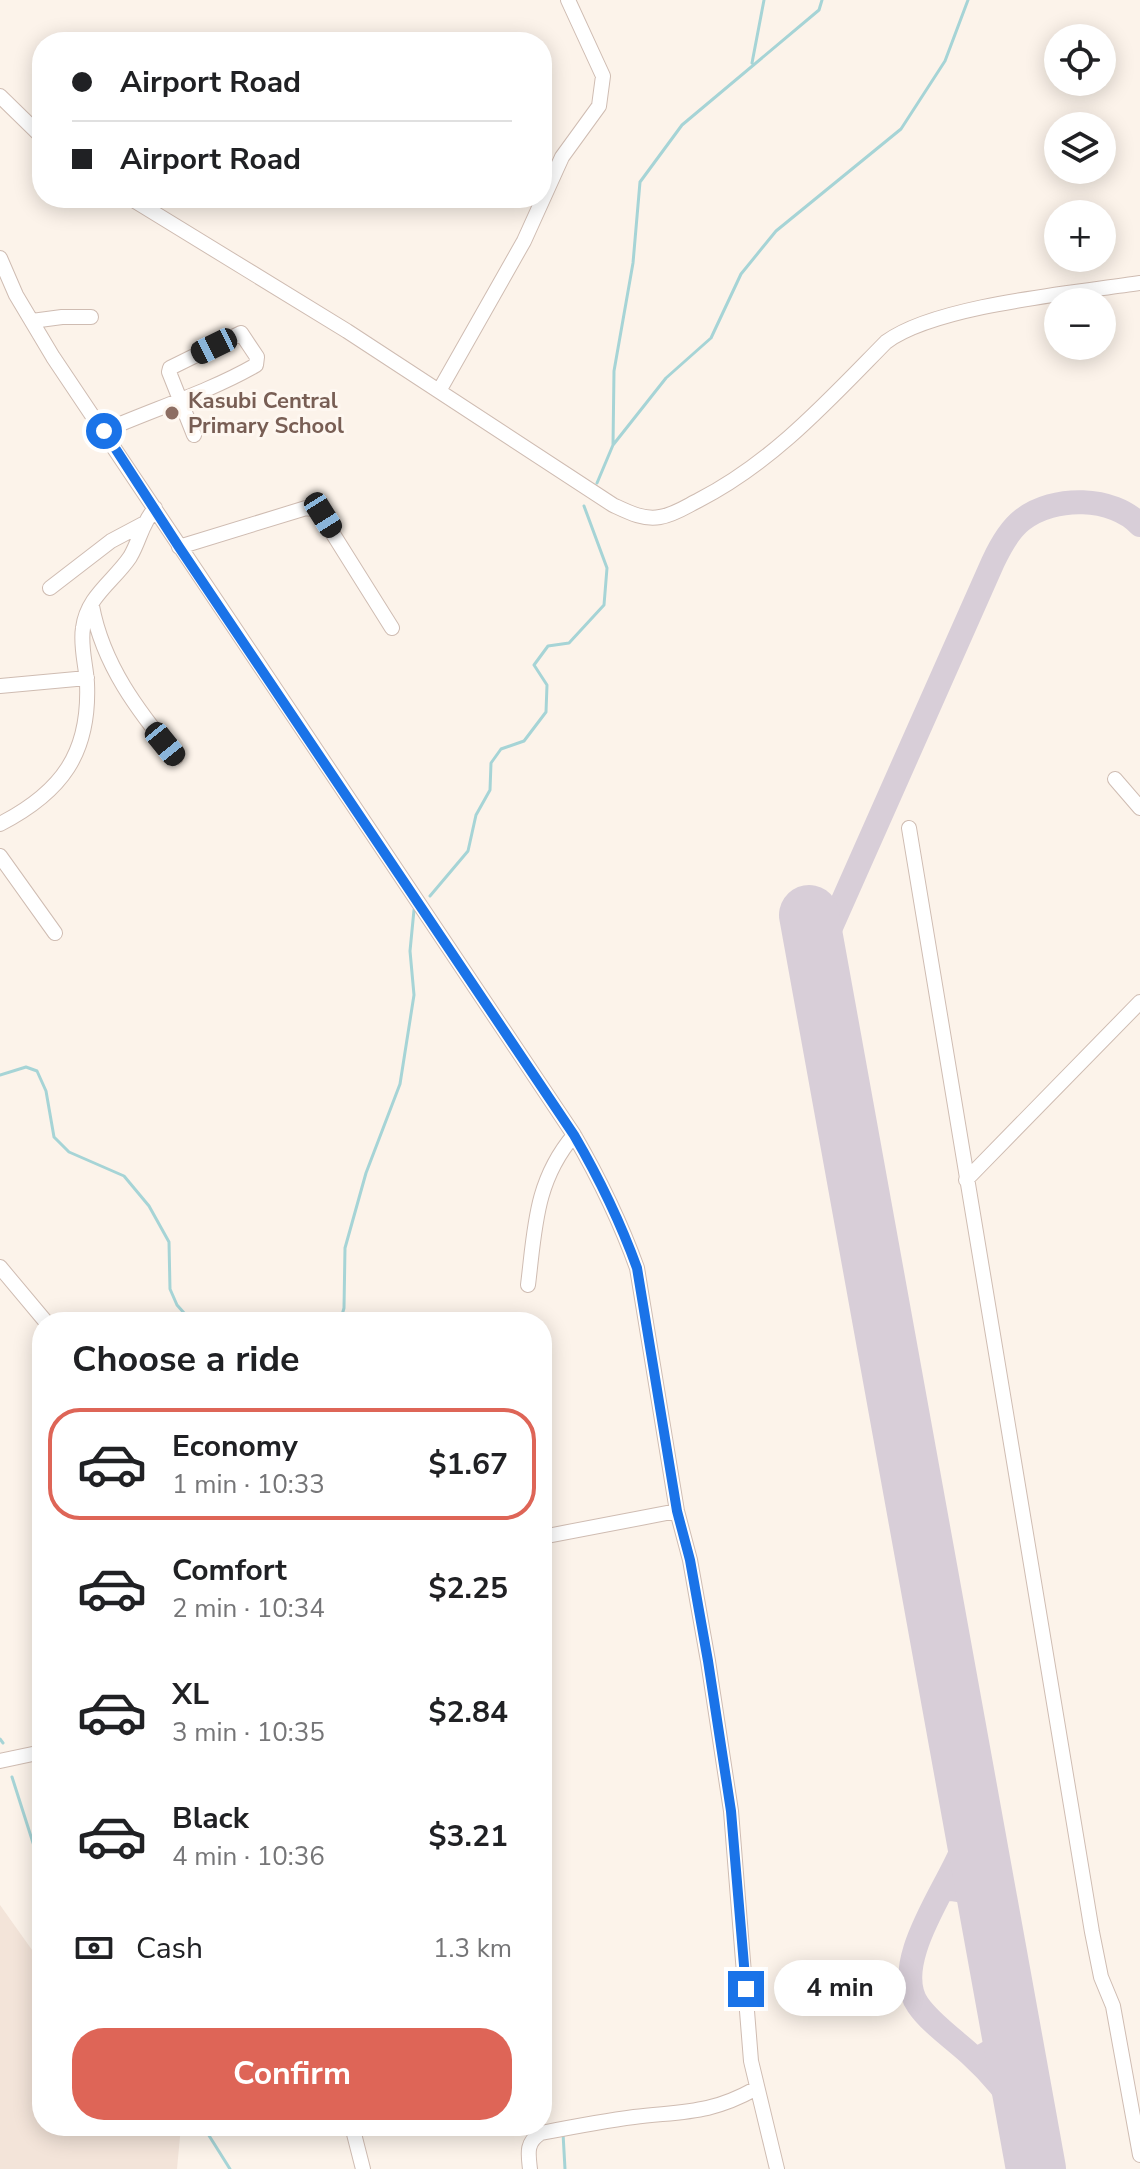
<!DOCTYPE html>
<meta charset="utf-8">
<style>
body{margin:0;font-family:"Nunito Sans",sans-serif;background:#f6f6f6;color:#202124;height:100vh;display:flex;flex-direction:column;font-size:30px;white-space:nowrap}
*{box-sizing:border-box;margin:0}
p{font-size:26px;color:#757577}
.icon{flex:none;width:44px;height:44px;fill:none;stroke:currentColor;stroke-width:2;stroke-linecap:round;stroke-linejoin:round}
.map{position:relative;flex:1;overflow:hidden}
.details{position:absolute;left:32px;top:1312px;width:520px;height:824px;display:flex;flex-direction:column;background:#fff;border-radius:32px;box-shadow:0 4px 20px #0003}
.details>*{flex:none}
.banner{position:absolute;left:32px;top:32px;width:520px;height:176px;border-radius:32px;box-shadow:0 4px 20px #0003;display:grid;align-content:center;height:176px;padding:0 40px;background:#fff}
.tools{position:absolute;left:1044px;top:24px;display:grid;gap:16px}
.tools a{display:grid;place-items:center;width:72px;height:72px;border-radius:50%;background:#fff;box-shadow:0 4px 20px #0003;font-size:40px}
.end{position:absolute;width:36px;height:36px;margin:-18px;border:10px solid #1a73e8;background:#fff;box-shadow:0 0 0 4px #fff}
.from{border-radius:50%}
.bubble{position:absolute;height:56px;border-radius:28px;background:#fff;box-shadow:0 4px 20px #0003;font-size:26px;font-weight:700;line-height:56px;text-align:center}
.car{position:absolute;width:24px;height:48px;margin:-24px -12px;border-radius:10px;box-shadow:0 0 6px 2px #0007;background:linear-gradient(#222 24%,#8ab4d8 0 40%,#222 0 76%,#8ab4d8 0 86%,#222 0)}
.banner b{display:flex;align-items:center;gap:28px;height:76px;font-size:30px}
.banner b+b{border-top:2px solid #e0e0e0}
.banner i{width:20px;height:20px;background:#202124}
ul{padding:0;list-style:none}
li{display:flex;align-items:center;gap:24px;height:112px;margin:0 16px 12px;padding:0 24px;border:4px solid transparent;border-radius:32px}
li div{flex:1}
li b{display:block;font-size:30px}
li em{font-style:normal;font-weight:700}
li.selected{border-color:#de6557}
li>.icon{width:72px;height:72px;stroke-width:1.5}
h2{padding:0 40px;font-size:36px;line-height:96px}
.pay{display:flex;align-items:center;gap:20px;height:88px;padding:0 40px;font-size:30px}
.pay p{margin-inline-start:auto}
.button{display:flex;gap:16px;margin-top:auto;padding:16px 40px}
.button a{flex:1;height:92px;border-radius:32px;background:#de6557;color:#fff;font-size:32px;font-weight:700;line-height:92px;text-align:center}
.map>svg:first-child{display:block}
</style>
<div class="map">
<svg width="1140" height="2169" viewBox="0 0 1140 2169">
<rect width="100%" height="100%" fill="#fcf3ea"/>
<path fill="#f3e4d9" d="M0 1905 42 1964V2126H181L177 2169H0Z"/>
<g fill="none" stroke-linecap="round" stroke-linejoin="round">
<path stroke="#a6d4d6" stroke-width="3" d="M752 63 764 0
M613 445 666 378 711 338 741 274 776 231 901 129 945 61 968 0
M597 483 613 445 614 371 633 263 640 182 682 125 819 10 822 0
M430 896 468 851 476 815 490 790 491 763 501 749 524 741 546 712 547 685 534 665 548 646 569 643 604 605 607 568 584 506
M0 1075 26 1067 37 1071 46 1091 54 1137 69 1152 124 1176 149 1206 169 1242 170 1289 177 1305 192 1322
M340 1322 344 1308 345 1248 366 1173 400 1084 414 995 410 951 414 910
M0 1739 3 1743
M12 1777 42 1871
M203 2126 230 2169
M206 2133 215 2126
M563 2133 565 2169"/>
<path stroke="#d8ced8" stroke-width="24" d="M817 959 993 562C1000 547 1009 530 1022 520 1054 495 1113 496 1140 525
M971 1810C969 1825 967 1838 961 1852 945 1891 890 1965 918 2005 931 2024 955 2040 972 2056 993 2075 1011 2098 1027 2122
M943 1889C966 1888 979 1896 990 1916
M976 2059C993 2051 1004 2044 1010 2025"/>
<path stroke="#d8ced8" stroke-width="60" d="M809 915 1036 2169"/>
<defs>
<path id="minor" d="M0 96 42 137
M130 198 347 331 613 505C628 512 643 520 660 517 674 515 687 506 699 500 773 462 828 401 886 342 936 305 1074 293 1140 283
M0 258 16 295 53 357 574 1135C599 1178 620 1221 637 1268L677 1511 690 1560 708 1661 731 1811 751 2061 777 2169
M32 321 62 317H91
M439 391 524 241 562 157 599 106 603 76 568 0
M104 431C154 409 209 392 256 365L257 357 241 333 170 368 169 372 194 435
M179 547 306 508 318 510 392 628
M50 588 111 541 143 524
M92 606C103 665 138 711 176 757
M0 686 87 678
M1115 779 1140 808
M0 824C62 792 90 753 87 683 86 665 80 646 83 628 87 596 114 581 130 557 140 540 141 525 155 508
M909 828 1092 1932 1101 1977 1113 2006 1140 2155
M0 856 55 933
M966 1180 1140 1002
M0 1267 46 1322
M528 1285C535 1228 535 1181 574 1135
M542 1537 677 1511
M0 1761 42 1752
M352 2126 363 2169
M530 2169C528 2153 526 2142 541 2133 572 2127 603 2121 634 2117 684 2111 710 2114 755 2089"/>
</defs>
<use href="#minor" stroke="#cfbcb2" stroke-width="16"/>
<use href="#minor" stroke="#fff" stroke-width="14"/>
</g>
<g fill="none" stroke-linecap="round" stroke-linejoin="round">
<path stroke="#1a73e8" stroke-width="10" d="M104 431 179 547 574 1135C599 1178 620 1221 637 1268L677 1511 690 1560 708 1661 731 1811 746 1989"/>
</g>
<circle fill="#8d6e63" stroke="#fef7f0" stroke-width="3" cx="172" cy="413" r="8"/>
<g text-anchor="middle" stroke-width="6" stroke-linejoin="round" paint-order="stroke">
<g font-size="22" font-weight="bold" fill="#785e54" stroke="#fef7f0" text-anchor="start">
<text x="188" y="408">Kasubi Central<tspan x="188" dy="25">Primary School</tspan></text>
</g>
</g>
</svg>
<div class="tools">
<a><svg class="icon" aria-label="locate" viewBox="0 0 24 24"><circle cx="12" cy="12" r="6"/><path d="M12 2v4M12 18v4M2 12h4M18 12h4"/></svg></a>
<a><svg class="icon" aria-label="layers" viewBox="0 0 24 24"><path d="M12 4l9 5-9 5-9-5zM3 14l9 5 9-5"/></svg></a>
<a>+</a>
<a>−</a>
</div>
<i class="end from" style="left:104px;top:431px"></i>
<i class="end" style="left:746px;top:1989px"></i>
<div class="bubble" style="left:774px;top:1960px;width:132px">4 min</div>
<i class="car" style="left:214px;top:346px;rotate:244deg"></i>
<i class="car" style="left:323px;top:515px;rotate:148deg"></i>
<i class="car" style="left:165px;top:744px;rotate:141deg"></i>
<div class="banner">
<b><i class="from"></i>Airport Road</b>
<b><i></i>Airport Road</b>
</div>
<section class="details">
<h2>Choose a ride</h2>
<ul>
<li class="selected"><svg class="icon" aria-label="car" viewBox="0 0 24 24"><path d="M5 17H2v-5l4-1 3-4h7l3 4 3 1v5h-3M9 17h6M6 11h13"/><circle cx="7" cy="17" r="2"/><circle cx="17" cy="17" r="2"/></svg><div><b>Economy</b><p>1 min · 10:33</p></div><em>$1.67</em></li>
<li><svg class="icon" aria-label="car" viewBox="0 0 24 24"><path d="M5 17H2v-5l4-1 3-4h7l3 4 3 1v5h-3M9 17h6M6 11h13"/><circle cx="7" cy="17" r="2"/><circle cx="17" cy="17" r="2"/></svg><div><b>Comfort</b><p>2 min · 10:34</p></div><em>$2.25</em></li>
<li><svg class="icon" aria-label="car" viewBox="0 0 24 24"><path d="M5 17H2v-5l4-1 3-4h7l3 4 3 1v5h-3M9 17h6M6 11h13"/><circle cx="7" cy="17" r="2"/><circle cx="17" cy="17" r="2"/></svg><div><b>XL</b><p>3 min · 10:35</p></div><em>$2.84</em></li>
<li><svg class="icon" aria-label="car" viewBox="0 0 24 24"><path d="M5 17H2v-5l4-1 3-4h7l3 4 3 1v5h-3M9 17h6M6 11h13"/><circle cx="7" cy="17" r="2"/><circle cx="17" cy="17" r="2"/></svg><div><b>Black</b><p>4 min · 10:36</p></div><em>$3.21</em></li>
</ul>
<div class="pay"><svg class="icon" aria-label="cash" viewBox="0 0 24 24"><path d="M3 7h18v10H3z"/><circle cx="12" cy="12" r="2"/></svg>Cash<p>1.3 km</p></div>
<div class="button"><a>Confirm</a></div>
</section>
</div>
